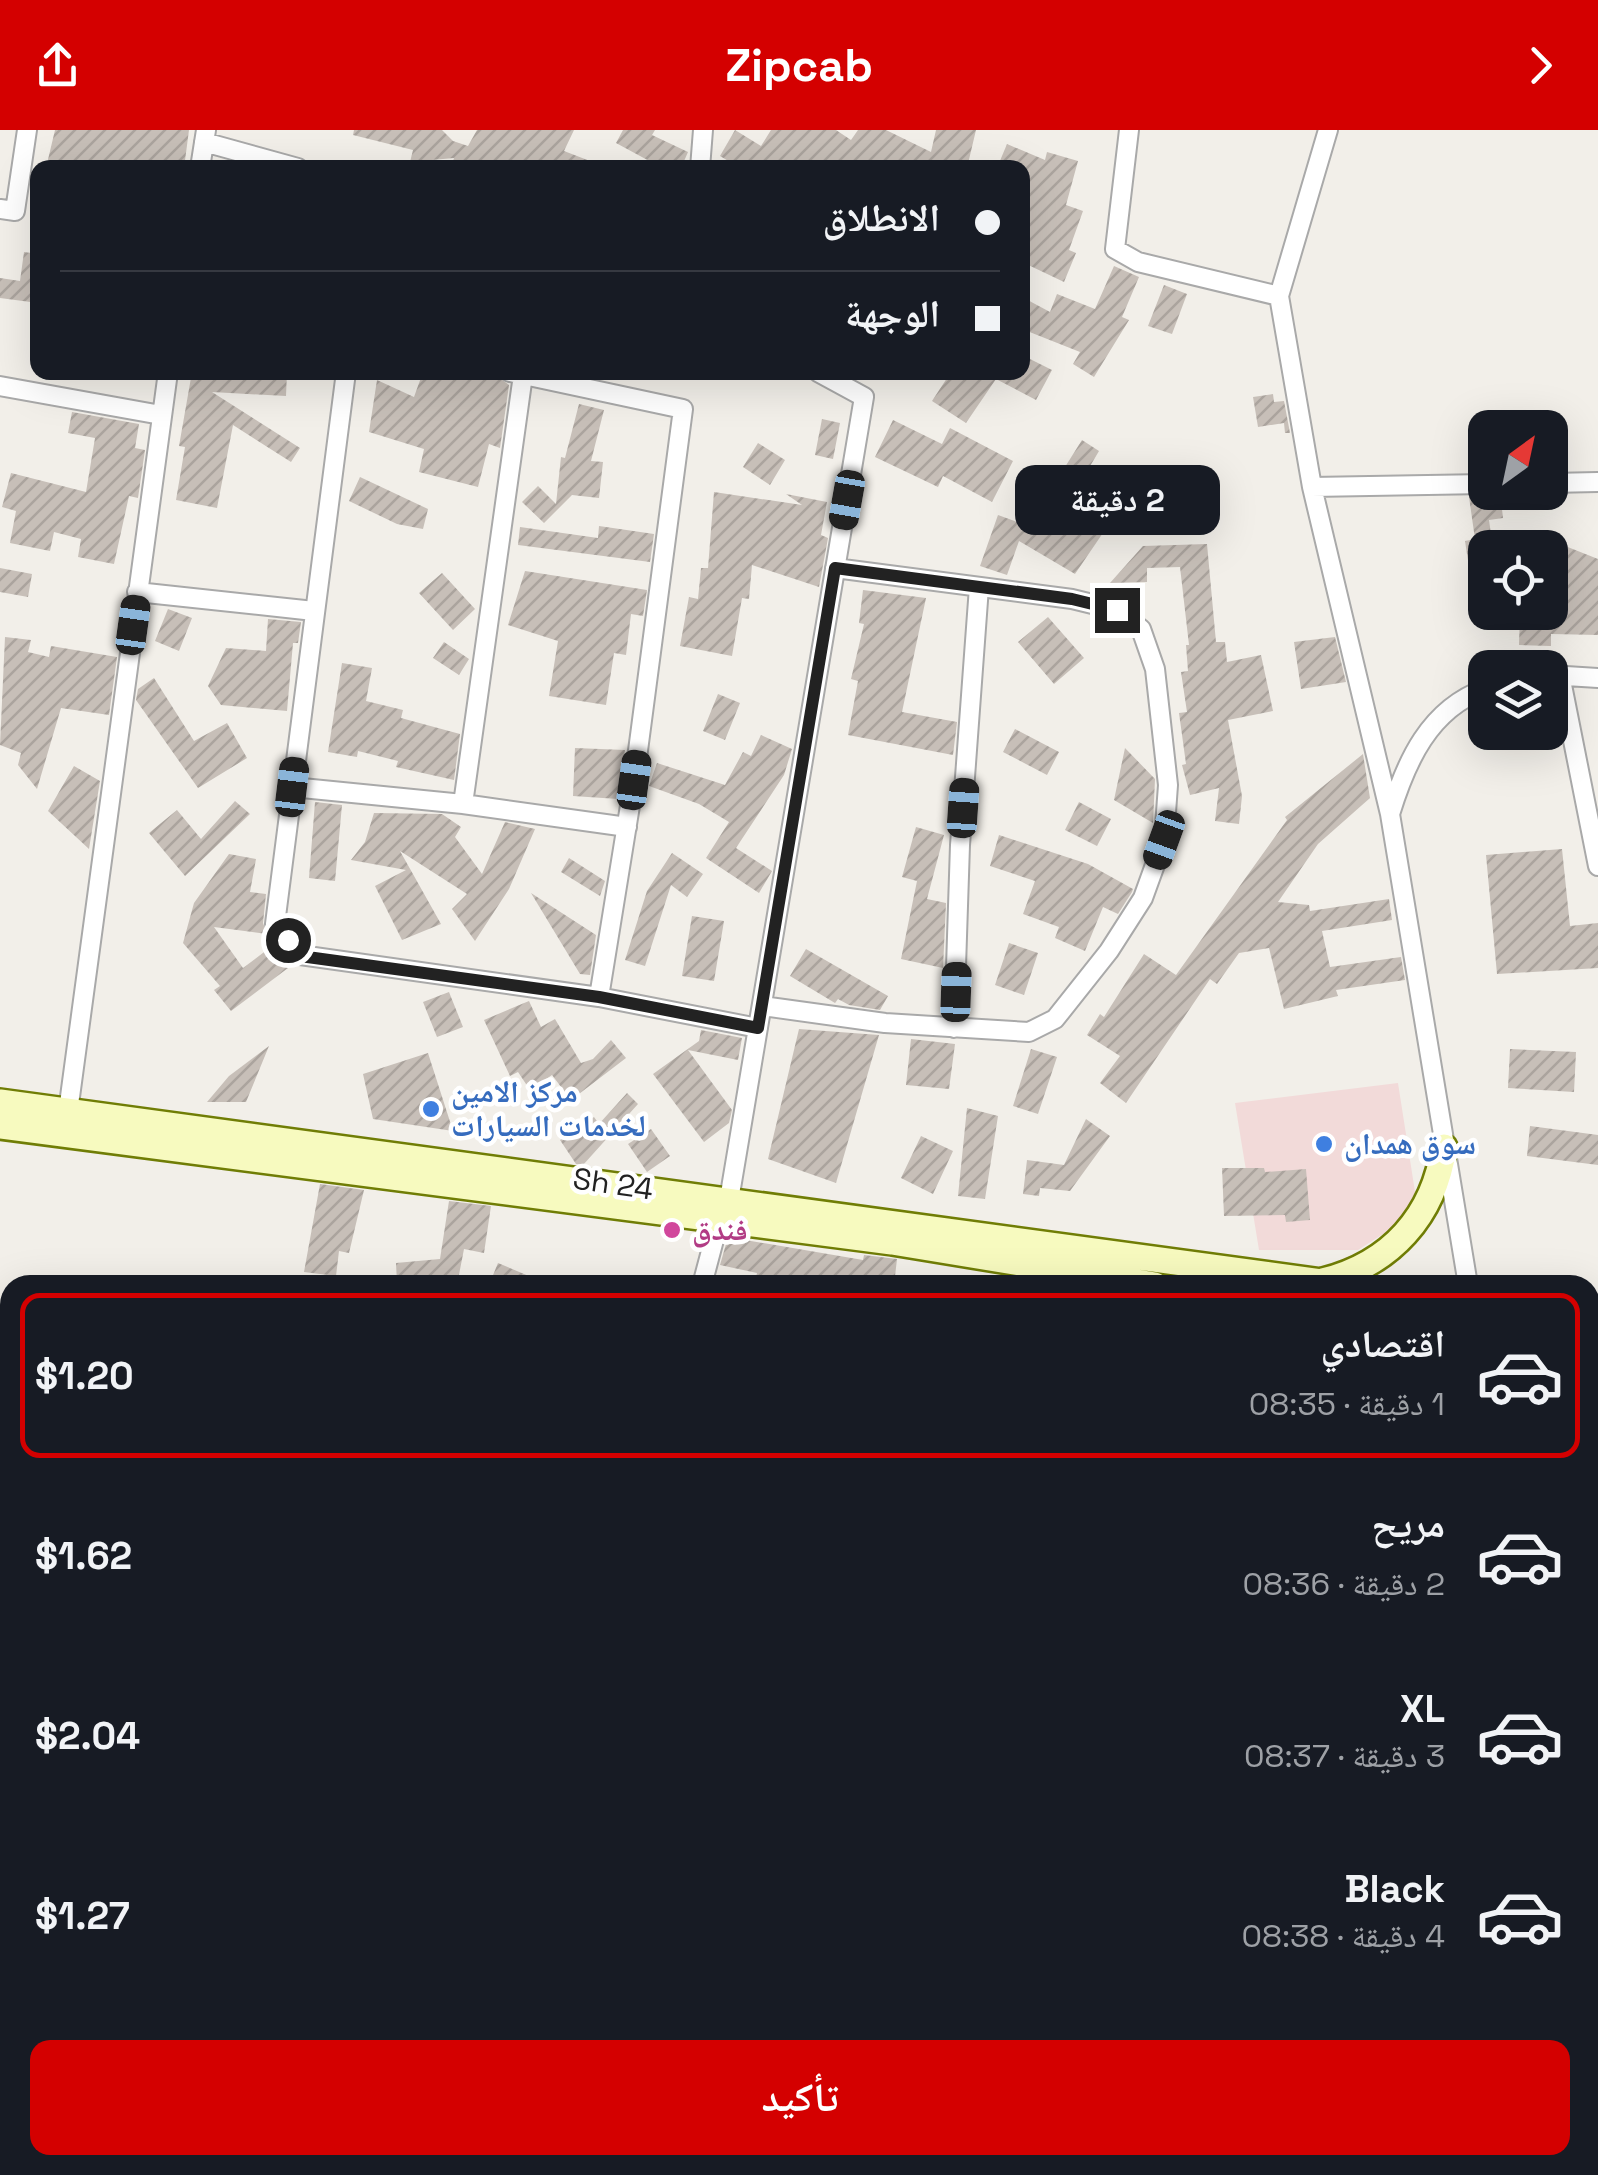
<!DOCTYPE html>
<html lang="ar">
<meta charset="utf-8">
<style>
body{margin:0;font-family:"Space Grotesk","Noto Naskh Arabic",sans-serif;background:#20242c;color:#f1f3f6;direction:rtl;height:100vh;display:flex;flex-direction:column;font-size:38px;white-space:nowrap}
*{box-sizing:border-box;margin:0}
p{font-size:32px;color:#9ea1a6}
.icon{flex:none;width:55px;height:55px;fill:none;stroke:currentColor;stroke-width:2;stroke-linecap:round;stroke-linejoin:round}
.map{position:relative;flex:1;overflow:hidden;direction:ltr}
.drawer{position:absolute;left:0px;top:1145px;width:1600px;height:900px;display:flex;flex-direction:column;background:#171b24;border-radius:30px 30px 0 0;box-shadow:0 10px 40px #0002;direction:rtl}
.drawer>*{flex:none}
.hud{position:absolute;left:30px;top:30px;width:1000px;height:220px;border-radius:20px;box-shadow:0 10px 40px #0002;direction:rtl;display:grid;align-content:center;height:220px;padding:0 30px;background:#171b24}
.needle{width:65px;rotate:33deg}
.fabs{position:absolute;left:1468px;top:280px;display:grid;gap:20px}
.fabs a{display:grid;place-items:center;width:100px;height:100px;border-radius:20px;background:#171b24;box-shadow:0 10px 40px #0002;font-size:50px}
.end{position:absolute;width:45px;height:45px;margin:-22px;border:12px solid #222;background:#fff;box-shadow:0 0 0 5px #fff}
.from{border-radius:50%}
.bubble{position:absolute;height:70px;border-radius:20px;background:#171b24;box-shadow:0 10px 40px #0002;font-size:32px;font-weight:700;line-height:70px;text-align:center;direction:rtl}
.car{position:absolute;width:30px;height:60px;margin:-30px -15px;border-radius:12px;box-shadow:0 0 8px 2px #0007;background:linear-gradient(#222 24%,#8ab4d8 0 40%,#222 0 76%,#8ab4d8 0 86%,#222 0)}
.hud b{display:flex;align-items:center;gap:35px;height:95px;font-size:38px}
.hud b+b{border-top:2px solid #363941}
.hud i{width:25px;height:25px;background:#f1f3f6}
ul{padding:18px 0 0;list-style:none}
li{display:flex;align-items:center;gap:30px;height:165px;margin:0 20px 15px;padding:0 10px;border:5px solid transparent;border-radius:20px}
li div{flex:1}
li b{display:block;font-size:38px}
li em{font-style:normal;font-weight:700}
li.selected{border-color:#d40000}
li>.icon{width:90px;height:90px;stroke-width:1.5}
.button{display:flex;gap:20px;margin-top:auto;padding:20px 30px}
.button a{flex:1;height:115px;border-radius:20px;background:#d40000;color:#fff;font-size:40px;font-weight:700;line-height:115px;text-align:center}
header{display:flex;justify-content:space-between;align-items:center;height:130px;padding:0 30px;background:#d40000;color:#fff;font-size:45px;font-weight:700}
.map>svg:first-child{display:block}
</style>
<header><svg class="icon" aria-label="forward" viewBox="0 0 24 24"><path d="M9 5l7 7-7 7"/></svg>Zipcab<svg class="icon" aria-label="share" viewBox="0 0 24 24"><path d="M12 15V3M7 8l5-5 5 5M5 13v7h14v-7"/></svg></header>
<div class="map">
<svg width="1598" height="2045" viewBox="0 0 1598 2045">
<defs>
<pattern id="building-hatch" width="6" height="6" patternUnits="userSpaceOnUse" patternTransform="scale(2.5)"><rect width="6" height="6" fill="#c7bfb8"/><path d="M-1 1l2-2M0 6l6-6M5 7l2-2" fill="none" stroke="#aba49e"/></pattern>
</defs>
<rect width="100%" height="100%" fill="#f2efe9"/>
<path fill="#f2dad9" d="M1398 953 1415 1062 1408 1081 1394 1097 1358 1120H1259L1235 973Z"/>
<path fill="url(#building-hatch)" d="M55 0H189L184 38H46Z
M354 0H442L453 11 468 16 477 0H574L564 21 603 36 451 38 454 28 410 32 413 20 353 5Z
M623 0H655L652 5 688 22 681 38H650L653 33 616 13Z
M735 0 761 16 771 0H836L851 10 858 0H886L931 22 936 0H976L967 38H740L720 26Z
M1007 14 1045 30 1047 22 1078 31 1066 75 1083 81 1069 120 1076 123 1064 152 1022 132V38H997Z
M24 122 38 124V173L0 168V148L20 151Z
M1114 136 1139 147 1122 187 1129 190 1094 247 1073 234 1080 222 1022 199V167L1050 182 1057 164 1095 179Z
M1164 155 1187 164 1172 204 1148 196Z
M1030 229 1052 240 1036 270 996 249 966 293 932 271 951 242H1023Z
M192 242H287L286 266 212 262 300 318 291 332 233 295 217 378 176 370 185 317 179 316Z
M423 242H492L509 255 500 318 489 314 478 357 419 342 424 319 369 302 377 250 414 267Z
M1273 264 1274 272 1284 271 1290 303H1285L1284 293 1258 297 1253 267Z
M579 274 604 280 591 331 603 332 599 368 572 365 544 393 522 372 538 356 556 374 561 327 565 328Z
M72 282 139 294 135 318 145 320 138 368 129 366 114 434 78 427 81 409 54 402 50 421 10 413 16 381 2 377 11 343 86 362 95 308 68 303Z
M822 289 840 293 833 329 815 325Z
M893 290 942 314 950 298 1013 331 992 372 943 346 938 357 875 327Z
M1082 310 1099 321 1083 348 1065 337Z
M758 313 785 330 770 355 743 337Z
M360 347 428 379 423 399 397 394 349 371Z
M1102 357 1124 372 1075 444 1019 411 1007 445 980 436 998 385 1034 398 1052 364 1085 382Z
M714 362 802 375 786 364 827 372 821 405 828 408 819 457 752 435 749 469 742 468 732 526 680 516 689 467 698 469 701 438H708Z
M1500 362 1503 388 1489 390 1493 418H1485V448L1471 450 1465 411 1475 409 1469 367Z
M599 396 654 404 650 432 518 415 520 397 598 408Z
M1550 410 1598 429V505L1551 504V516L1519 515 1520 482H1550Z
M1207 414 1216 512H1225L1227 532 1261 525 1273 581 1228 590 1242 666 1239 694 1215 691 1219 658 1190 665 1182 635 1186 634 1179 583 1187 582 1181 542 1188 541 1186 515H1189L1180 437 1147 438V452L1110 453 1143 416Z
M0 438 32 444 28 467 0 462Z
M525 441 647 460 643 486 631 484 626 525 614 523 606 575 549 566 558 511 508 495Z
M442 443 475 479 453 500 419 463Z
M863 460 926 468 902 582 957 592 953 625 848 605 858 551 851 549 864 494 859 493Z
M168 479 192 488 179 521 155 511Z
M1048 487 1084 528 1054 554 1018 512Z
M268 489 301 492 298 513H293L287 581 221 575 208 556 226 518 266 521Z
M5 507 31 510 28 522 49 527 51 516 117 527 109 585 61 578 37 659 18 635 21 623 0 615Z
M1335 507 1346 552 1301 559 1294 512Z
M444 512 469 529 459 545 433 528Z
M342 533 372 538 366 571 403 580 401 588 460 604 454 650 396 637 398 631 358 621 357 627 328 622Z
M154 548 194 611 227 593 247 628 198 658 136 570 138 559Z
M718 564 740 573 725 610 703 601Z
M1015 599 1059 622 1047 645 1003 622Z
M761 605 792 619 784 645 736 718 772 741 759 763 706 728 729 692 699 674 649 656 657 633 725 655 743 622 751 626Z
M575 618 625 620 618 669 573 666Z
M1125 618 1155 649 1153 693 1114 670Z
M1363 624 1370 668 1318 714 1278 772 1309 775 1310 781 1389 769 1392 790 1322 801 1330 837 1401 827 1405 850 1336 860 1338 866 1284 879 1269 818 1239 823 1217 854 1210 849 1126 973 1100 953 1120 926 1087 905 1100 884 1104 887 1144 824 1176 845 1287 690 1285 687Z
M74 636 100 651 89 719 48 681Z
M235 671 250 684 185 746 149 703 177 680 201 709Z
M315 672 342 675 335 751 309 748Z
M1079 672 1111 689 1097 716 1065 700Z
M374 683 442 684 461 697 455 707 482 744 505 692 535 699 509 759 475 811 452 779 467 764 400 721 441 794 402 810 375 756 406 740 351 730 365 712Z
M916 697 944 705 927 769 946 773 943 838 901 829 917 751 902 747Z
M999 705 1088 734 1133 759 1132 762 1118 784 1103 777 1085 821 1055 808 1059 797 1023 784 1035 751 990 736Z
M1562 719 1570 796 1598 793V838L1497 844 1486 725Z
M672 723 703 744 687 767 671 755 645 836 625 830 647 761Z
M229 724 256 729 250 762 266 764 263 793 267 804 214 797 243 838 272 816 288 838 231 881 214 860 220 856 183 813 194 773Z
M569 728 605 751 600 766 561 742Z
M531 763 596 805 590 845 580 844Z
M692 786 724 791 714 851 682 846Z
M1009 813 1038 823 1024 865 995 855Z
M806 819 888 866 880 880 849 875 838 869 835 873 790 846Z
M449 862 463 897 437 907 423 872Z
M529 871 541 897 555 889 581 933 593 929 611 910 626 928 571 970 552 945 530 960 518 942 510 946 484 890Z
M799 899 879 905 836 1053 768 1029Z
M701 900 742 908 738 930 688 920 732 980 729 993 704 1012 653 944 699 911Z
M911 909 955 914 949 959 906 955Z
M269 916 246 972H207L229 946Z
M1031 919 1057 927 1038 984 1013 976Z
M1510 919 1576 922 1574 962 1508 958Z
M428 923 453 1001 373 989 363 944Z
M627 963 638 974 583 1035 576 1034 560 1010 594 987 599 994Z
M967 978 998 986 985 1069 958 1066Z
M1086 989 1110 1006 1070 1061 1040 1058 1039 1066 1023 1064 1027 1030 1064 1035Z
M1530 996 1598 1005V1035L1527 1026Z
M651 999 670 1026 647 1042 628 1014Z
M921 1006 953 1021 933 1064 901 1048Z
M1222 1038H1264L1265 1042 1306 1039 1310 1090 1286 1092 1285 1085 1224 1086Z
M320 1054 364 1060 349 1123 339 1121 336 1146 304 1142Z
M449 1071 491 1076 484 1123 464 1119 457 1155 397 1153 396 1133 440 1129Z
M728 1107 863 1130 864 1125 897 1129 894 1155H754L757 1143 720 1135Z
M498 1133 550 1155H489Z"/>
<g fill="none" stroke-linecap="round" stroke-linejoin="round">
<defs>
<path id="street" d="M1129 0 1115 119 1138 132 1279 166
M1328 0 1279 166 1312 357 1390 684 1468 1155
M204 12 298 38
M200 38 206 0
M700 38 703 0
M0 79 15 81 27 0
M346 242 275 794 300 825 599 867 758 898
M510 242 683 279 634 651 599 867
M523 245 463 674 627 697
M0 256 161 285
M1550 353 1598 352
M1312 357 1485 354
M137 462 314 481
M1550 545 1598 548
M1560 545 1598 736
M292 657 463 674
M1390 684C1406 632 1429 579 1485 559
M762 876 885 893 1029 902 1055 889 1109 821 1143 768 1164 710 1168 655 1155 539 1141 499 1117 480 1072 469 835 438
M954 898 960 715 979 457
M67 989 168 242
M729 1070 864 267 818 242
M702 1155 719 1091
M1590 1404 1598 1403
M308 2035 305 2042 312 2045
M1034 2035 1071 2045
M650 2045 836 2035 858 2045
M1104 2045 1119 2035
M1434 2045 1447 2035"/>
<path id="secondary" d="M0 972 1344 1155
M0 996 892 1112 1155 1155
M1323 1151C1391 1134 1434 1086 1444 1017
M1590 1681 1598 1721
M1590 1833 1598 1880
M1590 1928 1598 1924
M1590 1966 1598 1962
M1391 2045 1403 2035"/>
</defs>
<use href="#street" stroke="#a9a9a9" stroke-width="22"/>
<use href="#secondary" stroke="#707d05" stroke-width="30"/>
<use href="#street" stroke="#fff" stroke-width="18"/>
<use href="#secondary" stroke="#f7fabf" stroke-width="25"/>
</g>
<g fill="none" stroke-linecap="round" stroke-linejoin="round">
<path stroke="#222" stroke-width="12" d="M288 810 300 826 599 867 758 898 835 438 1072 469 1117 480"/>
</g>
<g fill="#3f7fe0" stroke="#fff" stroke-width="4">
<circle cx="431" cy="979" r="10"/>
<circle cx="1324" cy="1014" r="10"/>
</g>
<circle fill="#d1479c" stroke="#fff" stroke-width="4" cx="672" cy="1100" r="10"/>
<g text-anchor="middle" stroke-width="9" stroke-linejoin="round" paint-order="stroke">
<g font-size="30" font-weight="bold" fill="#366cbe" stroke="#fff" text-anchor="start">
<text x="451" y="972">مركز الامين<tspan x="451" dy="34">لخدمات السيارات</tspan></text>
<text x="1344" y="1024">سوق همدان</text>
</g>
<g font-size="30" fill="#222" stroke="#fff">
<text transform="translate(613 1054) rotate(8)" y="10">Sh 24</text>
</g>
<g font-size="30" font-weight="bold" fill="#b23c85" stroke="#fff" text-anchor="start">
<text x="692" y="1110">فندق</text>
</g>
</g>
</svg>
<div class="fabs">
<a><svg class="needle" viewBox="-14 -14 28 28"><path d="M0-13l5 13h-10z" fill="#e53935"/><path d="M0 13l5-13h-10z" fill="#9ea1a6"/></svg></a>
<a><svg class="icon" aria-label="locate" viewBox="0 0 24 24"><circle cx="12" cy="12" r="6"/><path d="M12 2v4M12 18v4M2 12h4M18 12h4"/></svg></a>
<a><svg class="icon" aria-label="layers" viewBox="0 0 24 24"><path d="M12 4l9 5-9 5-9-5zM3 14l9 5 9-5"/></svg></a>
</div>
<i class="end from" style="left:288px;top:810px"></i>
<i class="end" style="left:1117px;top:480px"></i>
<div class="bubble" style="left:1015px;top:335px;width:205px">2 دقيقة</div>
<i class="car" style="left:847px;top:370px;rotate:190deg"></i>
<i class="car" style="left:133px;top:495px;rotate:8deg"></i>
<i class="car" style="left:634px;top:650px;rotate:8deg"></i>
<i class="car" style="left:292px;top:657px;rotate:7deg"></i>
<i class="car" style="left:963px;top:678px;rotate:4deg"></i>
<i class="car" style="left:1164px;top:710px;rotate:200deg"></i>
<i class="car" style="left:956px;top:862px;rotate:2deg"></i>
<div class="hud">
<b><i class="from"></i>الانطلاق</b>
<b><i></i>الوجهة</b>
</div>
<section class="drawer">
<ul>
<li class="selected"><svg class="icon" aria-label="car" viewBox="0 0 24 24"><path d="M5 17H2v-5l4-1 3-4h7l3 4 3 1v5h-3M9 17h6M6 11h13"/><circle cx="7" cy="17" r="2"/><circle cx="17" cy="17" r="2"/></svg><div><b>اقتصادي</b><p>1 دقيقة · 08:35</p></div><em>$1.20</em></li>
<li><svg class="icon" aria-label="car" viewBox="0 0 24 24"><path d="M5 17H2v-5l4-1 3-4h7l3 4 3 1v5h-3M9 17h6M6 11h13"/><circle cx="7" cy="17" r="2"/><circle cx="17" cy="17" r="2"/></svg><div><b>مريح</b><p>2 دقيقة · 08:36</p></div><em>$1.62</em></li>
<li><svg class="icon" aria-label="car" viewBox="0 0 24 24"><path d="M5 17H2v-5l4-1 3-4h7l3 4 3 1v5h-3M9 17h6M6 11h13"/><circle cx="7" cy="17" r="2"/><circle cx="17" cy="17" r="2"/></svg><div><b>XL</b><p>3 دقيقة · 08:37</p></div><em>$2.04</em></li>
<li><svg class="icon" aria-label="car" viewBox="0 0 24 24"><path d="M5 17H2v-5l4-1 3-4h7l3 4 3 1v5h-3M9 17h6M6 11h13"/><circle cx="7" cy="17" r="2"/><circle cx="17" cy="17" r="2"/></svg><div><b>Black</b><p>4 دقيقة · 08:38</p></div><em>$1.27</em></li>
</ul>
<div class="button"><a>تأكيد</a></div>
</section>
</div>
